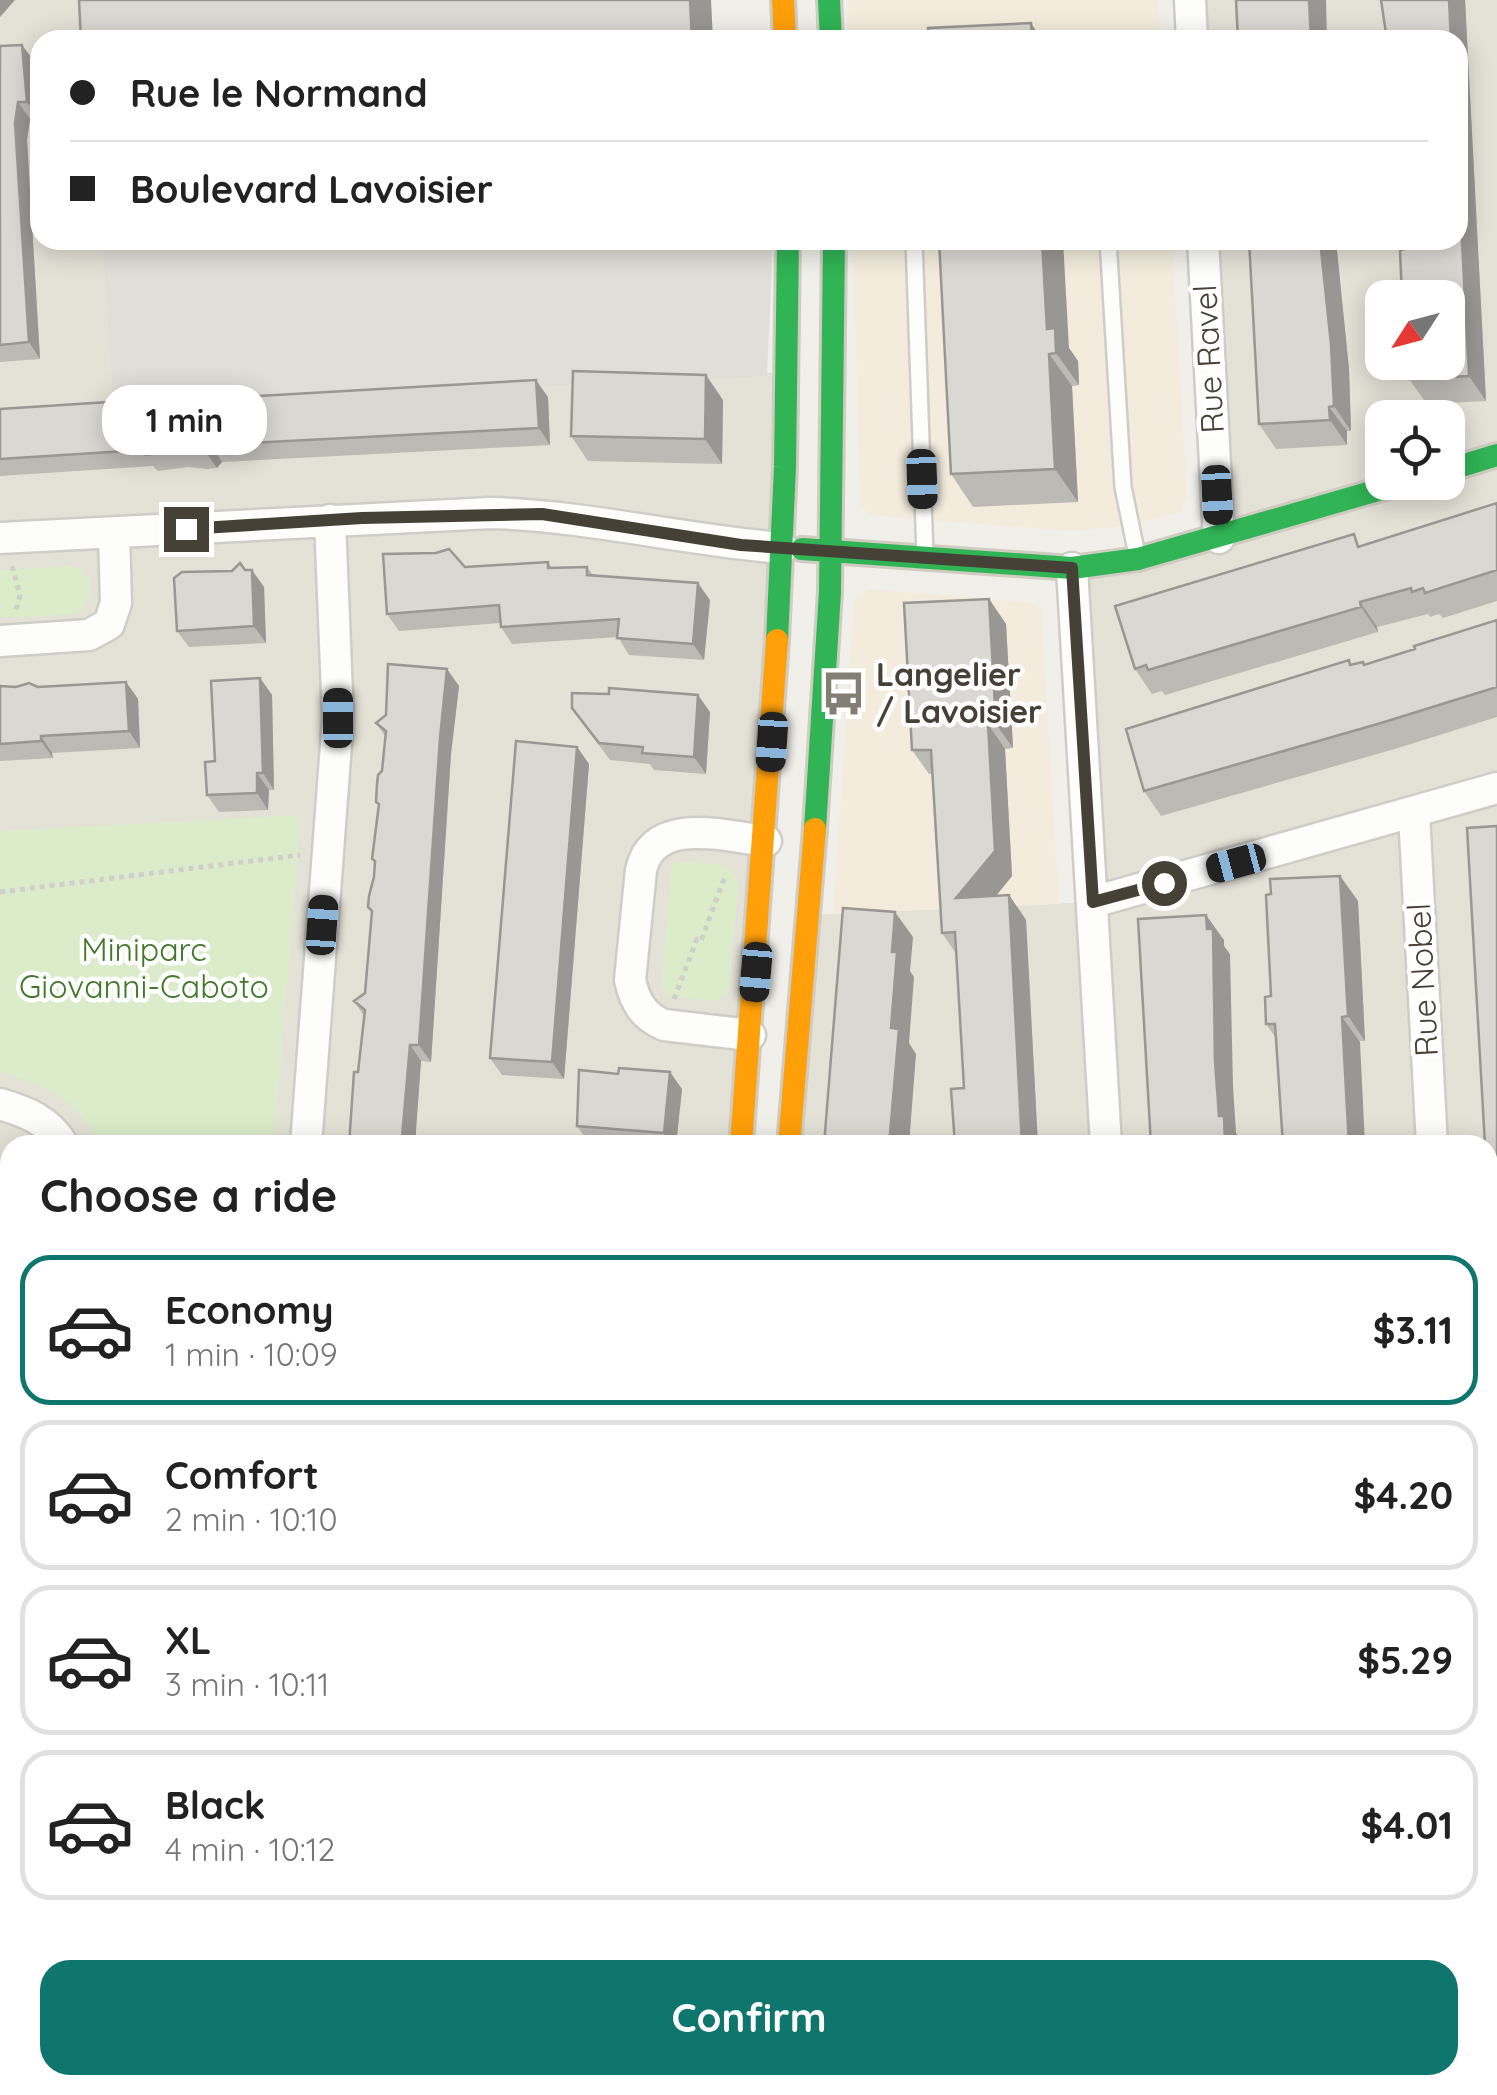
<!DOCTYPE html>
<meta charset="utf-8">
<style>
body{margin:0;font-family:Quicksand,sans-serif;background:#f6f6f6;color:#222;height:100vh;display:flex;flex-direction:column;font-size:38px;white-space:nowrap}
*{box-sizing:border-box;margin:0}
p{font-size:32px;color:#767676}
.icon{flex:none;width:55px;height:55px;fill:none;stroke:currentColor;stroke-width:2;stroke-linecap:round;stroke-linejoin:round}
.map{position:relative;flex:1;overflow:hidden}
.details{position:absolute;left:0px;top:1135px;width:1498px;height:960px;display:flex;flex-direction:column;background:#fff;border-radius:30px 30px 0 0;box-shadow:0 5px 25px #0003}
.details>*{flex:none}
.top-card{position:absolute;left:30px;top:30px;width:1438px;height:220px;border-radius:30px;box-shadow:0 5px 25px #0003;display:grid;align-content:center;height:220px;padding:0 40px;background:#fff}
.needle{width:65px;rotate:234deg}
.fabs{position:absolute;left:1365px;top:280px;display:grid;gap:20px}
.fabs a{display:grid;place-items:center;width:100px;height:100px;border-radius:20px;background:#fff;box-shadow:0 5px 25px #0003;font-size:50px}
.end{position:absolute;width:45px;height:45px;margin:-22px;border:12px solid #464136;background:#fff;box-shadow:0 0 0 5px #fff}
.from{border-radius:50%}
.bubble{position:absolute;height:70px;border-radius:30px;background:#fff;box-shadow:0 5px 25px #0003;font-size:32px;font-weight:800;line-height:70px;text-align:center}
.car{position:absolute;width:30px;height:60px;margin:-30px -15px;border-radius:12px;box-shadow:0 0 8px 2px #0007;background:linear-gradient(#222 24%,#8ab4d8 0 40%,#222 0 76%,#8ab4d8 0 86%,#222 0)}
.top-card b{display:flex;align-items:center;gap:35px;height:95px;font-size:38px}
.top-card b+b{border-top:2px solid #e0e0e0}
.top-card i{width:25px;height:25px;background:#222}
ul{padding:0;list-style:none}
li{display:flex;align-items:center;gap:30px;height:150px;margin:0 20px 15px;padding:0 20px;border:5px solid #e0e0e0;border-radius:30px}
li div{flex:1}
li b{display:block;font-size:38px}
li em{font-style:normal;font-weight:800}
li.active{border-color:#0f766e}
li>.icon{width:90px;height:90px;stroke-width:1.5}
h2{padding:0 40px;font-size:45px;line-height:120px}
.cta{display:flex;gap:20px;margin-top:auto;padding:20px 40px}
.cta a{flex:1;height:115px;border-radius:30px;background:#0f766e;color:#fff;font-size:40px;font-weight:800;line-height:115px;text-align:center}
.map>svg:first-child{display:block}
</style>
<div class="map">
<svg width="1497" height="2095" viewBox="0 0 1497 2095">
<rect width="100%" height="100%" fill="#f0efea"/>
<path fill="#e4e1d7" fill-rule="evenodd" d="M0 0H86L88 40H40V240H102L113 405 788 372 737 1145H10V1696L0 1693Z
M1190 0H1497V2095H1339L1305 2085H1488V1145H791L810 915 1093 902 1072 568 1219 538 1203 240H1458V40H1193ZM1382 298H1448V362H1382ZM1382 418H1448V482H1382Z"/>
<path fill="#f3ecdd" d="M848 0H1158L1159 40H849Z
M853 240H1172L1187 495 1182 512 1120 527 1070 531 868 515 860 503Z
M871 589 1032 603 1041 610 1059 904 833 914 854 603 857 596Z"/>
<path fill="#e0ded8" d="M102 240H773L767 376 113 405Z
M0 1767 10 1769V2085H1099L1133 2095H0Z"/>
<path fill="#dcebca" d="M71 566 79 568 84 576H90C90 592 92 606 75 614L0 618V570Z
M301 815 274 1145H99C75 1096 49 1087 0 1072V831Z
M683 861 725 865 739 880 729 988 716 1001 669 997 661 987 671 873 673 865Z"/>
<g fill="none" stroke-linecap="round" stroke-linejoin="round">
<defs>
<path id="lane" d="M914 240 925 556
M1108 240 1123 487 1137 555
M0 2080 10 2082
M25 2085 79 2095"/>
<path id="street" d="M1190 0 1192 40
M1203 240 1219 538
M0 538 491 513C589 516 684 540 782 548
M1072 568 1106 1145
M0 641 89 635 109 624 116 603 114 533
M1414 814 1432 1145
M1093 902 1497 788
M750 1035 664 1025C643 1016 635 1002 630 980L641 870C654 815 724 836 766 841
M0 1104C27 1112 48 1120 63 1145
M306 1145 338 718 330 520
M1200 2085V2095
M1484 2085V2095"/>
<path id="fast" d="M829 0 831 40
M1448 470 1497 455
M802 549 1072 568 1138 559 1406 482
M777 640 785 467 788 240
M815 829 830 592 834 240
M0 1693 10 1696
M715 2085V2095
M1305 2085 1339 2095
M664 2095 665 2085"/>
<path id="slow" d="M783 0 785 40
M741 1145 777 640
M789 1145 815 829"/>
</defs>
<use href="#lane" stroke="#cecdc8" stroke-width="20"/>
<use href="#street" stroke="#cecdc8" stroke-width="35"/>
<use href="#fast" stroke="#d0ccc1" stroke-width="28"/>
<use href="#slow" stroke="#d0ccc1" stroke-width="28"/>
<path stroke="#d1cfcb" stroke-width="5" stroke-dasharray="5 5" stroke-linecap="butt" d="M12 566 20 595 15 613
M0 892 300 855
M674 999 697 939 701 941 724 879"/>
<use href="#lane" stroke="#fdfdfc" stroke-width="15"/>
<use href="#street" stroke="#fdfdfc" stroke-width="30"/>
<use href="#fast" stroke="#30b455" stroke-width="22"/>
<use href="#slow" stroke="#ff9f0a" stroke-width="22"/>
</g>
<path fill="#bbbab5" d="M1381 0H1465L1486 401 1427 404 1409 379V366L1407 362H1448L1458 240Z
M0 46 34 61 39 118 30 119 27 140 40 359 0 362Z
M939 240 1069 348 1078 361 1079 385 1072 386 1078 502 973 507 951 474Z
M1337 255 1349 369 1351 431H1347V445L1276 449 1259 424Z
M548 397 550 445 222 462 217 468 207 469 188 467 158 471 153 466 0 476V409L139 400Z
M723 400 722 464 588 461 571 436Z
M1497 503V601L1443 618 1439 614 1430 617 1428 614 1377 627 1378 632 1165 695 1162 691 1152 694 1135 669 1362 545Z
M548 562 552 568 587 567 593 575 710 600 704 660 629 655 618 637 512 644 501 627 500 623 399 631 387 614 465 567Z
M245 570 264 587 266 643 189 647 177 631 232 571Z
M989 599 1006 624 1013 748 1005 749 1012 876 996 896 1009 895 1026 920 1038 1145H955L964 1088 957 955 942 933 932 774H929L912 750Z
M1497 620V717L1398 748 1161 816 1144 791 1352 664 1363 662 1365 665 1415 649Z
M260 678 272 695 274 790H269L268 810 219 812 207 795 215 761Z
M126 682 138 699 140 748 52 753 53 758 0 761V686L38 687Z
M459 686 451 754 431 1062 421 1061 415 1139 420 1145H349L364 1016 354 1001 365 993 372 913 368 907 374 877 375 863 372 859 379 806 376 802 382 771 385 736 376 723Z
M710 712 706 774 654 770 650 764 610 760 584 725Z
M577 747 589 764 564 1079 502 1075 490 1058Z
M1340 876 1358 901 1365 1041 1276 1038 1266 1024 1271 996V894Z
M682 1089 676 1145H615L589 1143 577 1126Z
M0 1171 10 1179V1344L6 1345 0 1337Z
M0 1491 10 1494V1612L0 1609Z
M10 1892V1972L0 1958V1925Z
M364 2085H581L578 2095H397Z"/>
<path fill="#999793" d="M0 0H15L0 17Z
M690 0H711L713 40H692Z
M1309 0H1326L1327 40H1311Z
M1449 0H1465L1486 401 1469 376 1458 165V40H1451Z
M1031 23 1042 40H1032Z
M22 45 34 61 39 118 27 102Z
M18 102 30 119 27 140 40 359 29 342 15 123Z
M1042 240H1063L1069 348 1078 361 1079 385 1056 353 1047 329Z
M1320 240H1336L1349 369 1351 431 1334 406Z
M1049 354 1072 386 1078 502 1055 469Z
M706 375 723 400 722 464 705 439Z
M536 380 548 397 550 445 539 428Z
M1329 407 1347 431V445L1330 420Z
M211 445 222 462 217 468 205 451Z
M252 570 264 587 266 643 254 626Z
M698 583 710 600 704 660 693 644Z
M989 599 1006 624 1013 748 996 724Z
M1360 602 1377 627 1378 632 1361 607Z
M447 669 459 686 451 754 431 1062 419 1045 440 738Z
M260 678 272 695 274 790 263 773Z
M126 682 138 699 140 748 129 731Z
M698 695 710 712 706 774 694 757Z
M988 724 1005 749 1012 876 974 923 956 898Z
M41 736 52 753 53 758 41 741Z
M577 747 589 764 564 1079 552 1062Z
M257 773 269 790 268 810 257 793Z
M1340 876 1358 901 1365 1041 1348 1016Z
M1009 895 1026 920 1038 1145H1022Z
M895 912 913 937 910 971 914 977 909 1043 916 1054 909 1145H889L892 952Z
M1206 915 1224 940V946L1230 954 1233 1086 1236 1133 1241 1141 1242 1145H1225L1219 1116Z
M1342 1017 1360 1042 1365 1145H1349Z
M410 1045 421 1061 415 1145 402 1137Z
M670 1072 682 1089 676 1145H672L664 1133Z
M549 2085H581L578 2095H546Z
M804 2085H815L816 2095H805Z"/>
<path fill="#dad8d2" stroke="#999793" stroke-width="2.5" d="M79 0H690L692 40H81Z
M1236 0H1309L1311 40H1238Z
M1381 0H1449L1451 40H1387Z
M1031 23 1032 40H929L928 28Z
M22 45 27 102H18L15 123 29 342 0 345V46Z
M1458 165 1469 376 1409 379V362H1448V298H1402L1400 250 1405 249V240H1458Z
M939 240H1042L1047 329 1055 328 1056 353 1049 354 1055 469 951 474Z
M1249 240H1320L1331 344 1334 406 1329 407 1330 420 1259 424Z
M573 371 706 375 705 439 571 436Z
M536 380 539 428 211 445 205 451 195 452 176 450 146 455 141 450 0 459V409L139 400 138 395 172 392 207 391V399Z
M1497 503V570L1425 593 1423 588 1412 592 1411 588 1360 602 1361 607 1148 670 1146 665 1135 669 1115 606 1354 534 1358 547Z
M449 549 465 567 548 562V568L587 567V575L698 583 693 644 617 638 619 619 501 627 499 605 387 614 383 554 436 553Z
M240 563 245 570H252L254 626 177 631 174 578 182 572 232 571Z
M989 599 996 724H988L995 851 956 898 1009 895 1022 1145H955L951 1089 964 1088 955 932 942 933 931 750H912L904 603Z
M1497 620V687L1381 723 1144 791 1126 729 1349 660 1350 665 1363 662 1364 665 1415 649 1414 646Z
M388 664 447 669 440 738 419 1045H410L402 1137 416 1139 415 1145H349L354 1072H358L365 1010 354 1001 365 993 372 911 368 907 369 896 374 877 375 861 372 859 379 804 376 802 377 784 378 775 382 771 386 731 376 723 386 715Z
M260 678 263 773H257V793L207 795 205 762 215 761 211 681Z
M126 682 129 731 41 736V741L0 744V686L16 687 29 683 38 687Z
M609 688 698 695 694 757 642 753 643 747 599 743 572 708V693L609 694Z
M516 741 577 747 552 1062 490 1058Z
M1497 826V1370L1488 1198V1145H1485L1467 828Z
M1340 876 1348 1016 1342 1017 1349 1145H1283L1275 1024H1266L1265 997 1271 996 1266 895 1271 894 1270 879Z
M843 908 895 912 892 952H897L891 1028 899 1029 889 1145H824Z
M1206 915 1207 929H1213L1215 1061 1219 1116H1224L1225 1145H1151L1138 919Z
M619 1068 670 1072 664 1133 577 1126 579 1070 618 1074Z
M0 1171 8 1175 10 1186V1328L8 1323 0 1326Z
M0 1491 10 1494V1587L0 1584Z
M10 1892V1953L0 1950V1925Z
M449 2085H549L546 2095H482Z
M758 2085H804L805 2095H759Z
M956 2085H1021V2089L1046 2088 1047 2095H957Z"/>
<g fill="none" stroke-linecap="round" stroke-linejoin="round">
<path stroke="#464136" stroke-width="12" d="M186 529 362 518 542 514 741 545 1072 568 1093 902 1164 883"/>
</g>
<defs>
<symbol id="bus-bare" viewBox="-9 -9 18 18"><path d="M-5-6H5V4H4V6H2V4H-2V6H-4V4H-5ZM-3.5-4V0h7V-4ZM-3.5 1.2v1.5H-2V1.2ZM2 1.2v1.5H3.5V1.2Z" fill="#827e75" stroke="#fff" stroke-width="2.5" paint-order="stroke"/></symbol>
</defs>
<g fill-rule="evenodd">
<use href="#bus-bare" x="812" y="662" width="63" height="63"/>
</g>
<g text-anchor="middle" stroke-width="9" stroke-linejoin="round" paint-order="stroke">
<g font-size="32" fill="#464136" stroke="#fff">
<text transform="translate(1209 359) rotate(-93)" y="11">Rue Ravel</text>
<text transform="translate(1423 980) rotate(-93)" y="11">Rue Nobel</text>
</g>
<g font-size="32" font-weight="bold" fill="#464136" stroke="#fff" text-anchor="start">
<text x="876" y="686">Langelier<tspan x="876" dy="37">/ Lavoisier</tspan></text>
</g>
<g font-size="32" fill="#427829" stroke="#fff">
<text x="144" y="961">Miniparc<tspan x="144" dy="37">Giovanni-Caboto</tspan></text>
</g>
</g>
</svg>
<div class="fabs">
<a><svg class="needle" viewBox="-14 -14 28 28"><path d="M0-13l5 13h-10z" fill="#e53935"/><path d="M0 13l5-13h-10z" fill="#767676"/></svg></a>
<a><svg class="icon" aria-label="locate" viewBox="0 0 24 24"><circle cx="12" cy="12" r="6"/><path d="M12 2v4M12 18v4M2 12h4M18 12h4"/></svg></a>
</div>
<i class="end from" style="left:1164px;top:883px"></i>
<i class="end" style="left:186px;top:529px"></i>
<div class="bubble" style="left:102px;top:385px;width:165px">1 min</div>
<i class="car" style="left:922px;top:479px;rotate:178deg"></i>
<i class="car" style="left:1217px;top:495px;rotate:177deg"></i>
<i class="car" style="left:338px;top:718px;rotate:0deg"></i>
<i class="car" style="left:772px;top:742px;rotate:184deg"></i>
<i class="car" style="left:1236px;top:863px;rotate:255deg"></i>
<i class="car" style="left:322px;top:925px;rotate:4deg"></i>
<i class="car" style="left:756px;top:972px;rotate:185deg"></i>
<div class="top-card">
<b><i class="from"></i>Rue le Normand</b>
<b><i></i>Boulevard Lavoisier</b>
</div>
<section class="details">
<h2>Choose a ride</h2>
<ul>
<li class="active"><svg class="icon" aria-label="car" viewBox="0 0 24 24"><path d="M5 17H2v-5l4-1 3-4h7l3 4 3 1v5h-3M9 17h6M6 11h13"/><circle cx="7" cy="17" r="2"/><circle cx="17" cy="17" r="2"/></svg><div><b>Economy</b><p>1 min · 10:09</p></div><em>$3.11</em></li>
<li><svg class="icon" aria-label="car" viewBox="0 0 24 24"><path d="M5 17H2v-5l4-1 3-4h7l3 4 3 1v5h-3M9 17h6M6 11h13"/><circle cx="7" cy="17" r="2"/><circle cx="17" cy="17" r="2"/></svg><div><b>Comfort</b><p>2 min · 10:10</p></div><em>$4.20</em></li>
<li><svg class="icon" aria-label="car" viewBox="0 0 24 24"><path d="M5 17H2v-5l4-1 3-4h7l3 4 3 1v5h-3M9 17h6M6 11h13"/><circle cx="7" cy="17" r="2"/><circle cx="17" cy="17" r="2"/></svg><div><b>XL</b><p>3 min · 10:11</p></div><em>$5.29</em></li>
<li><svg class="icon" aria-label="car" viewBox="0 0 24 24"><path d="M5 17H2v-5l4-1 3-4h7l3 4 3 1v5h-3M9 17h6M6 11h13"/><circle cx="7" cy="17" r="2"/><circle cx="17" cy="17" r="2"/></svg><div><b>Black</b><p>4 min · 10:12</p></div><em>$4.01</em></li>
</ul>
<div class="cta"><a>Confirm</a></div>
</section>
</div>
